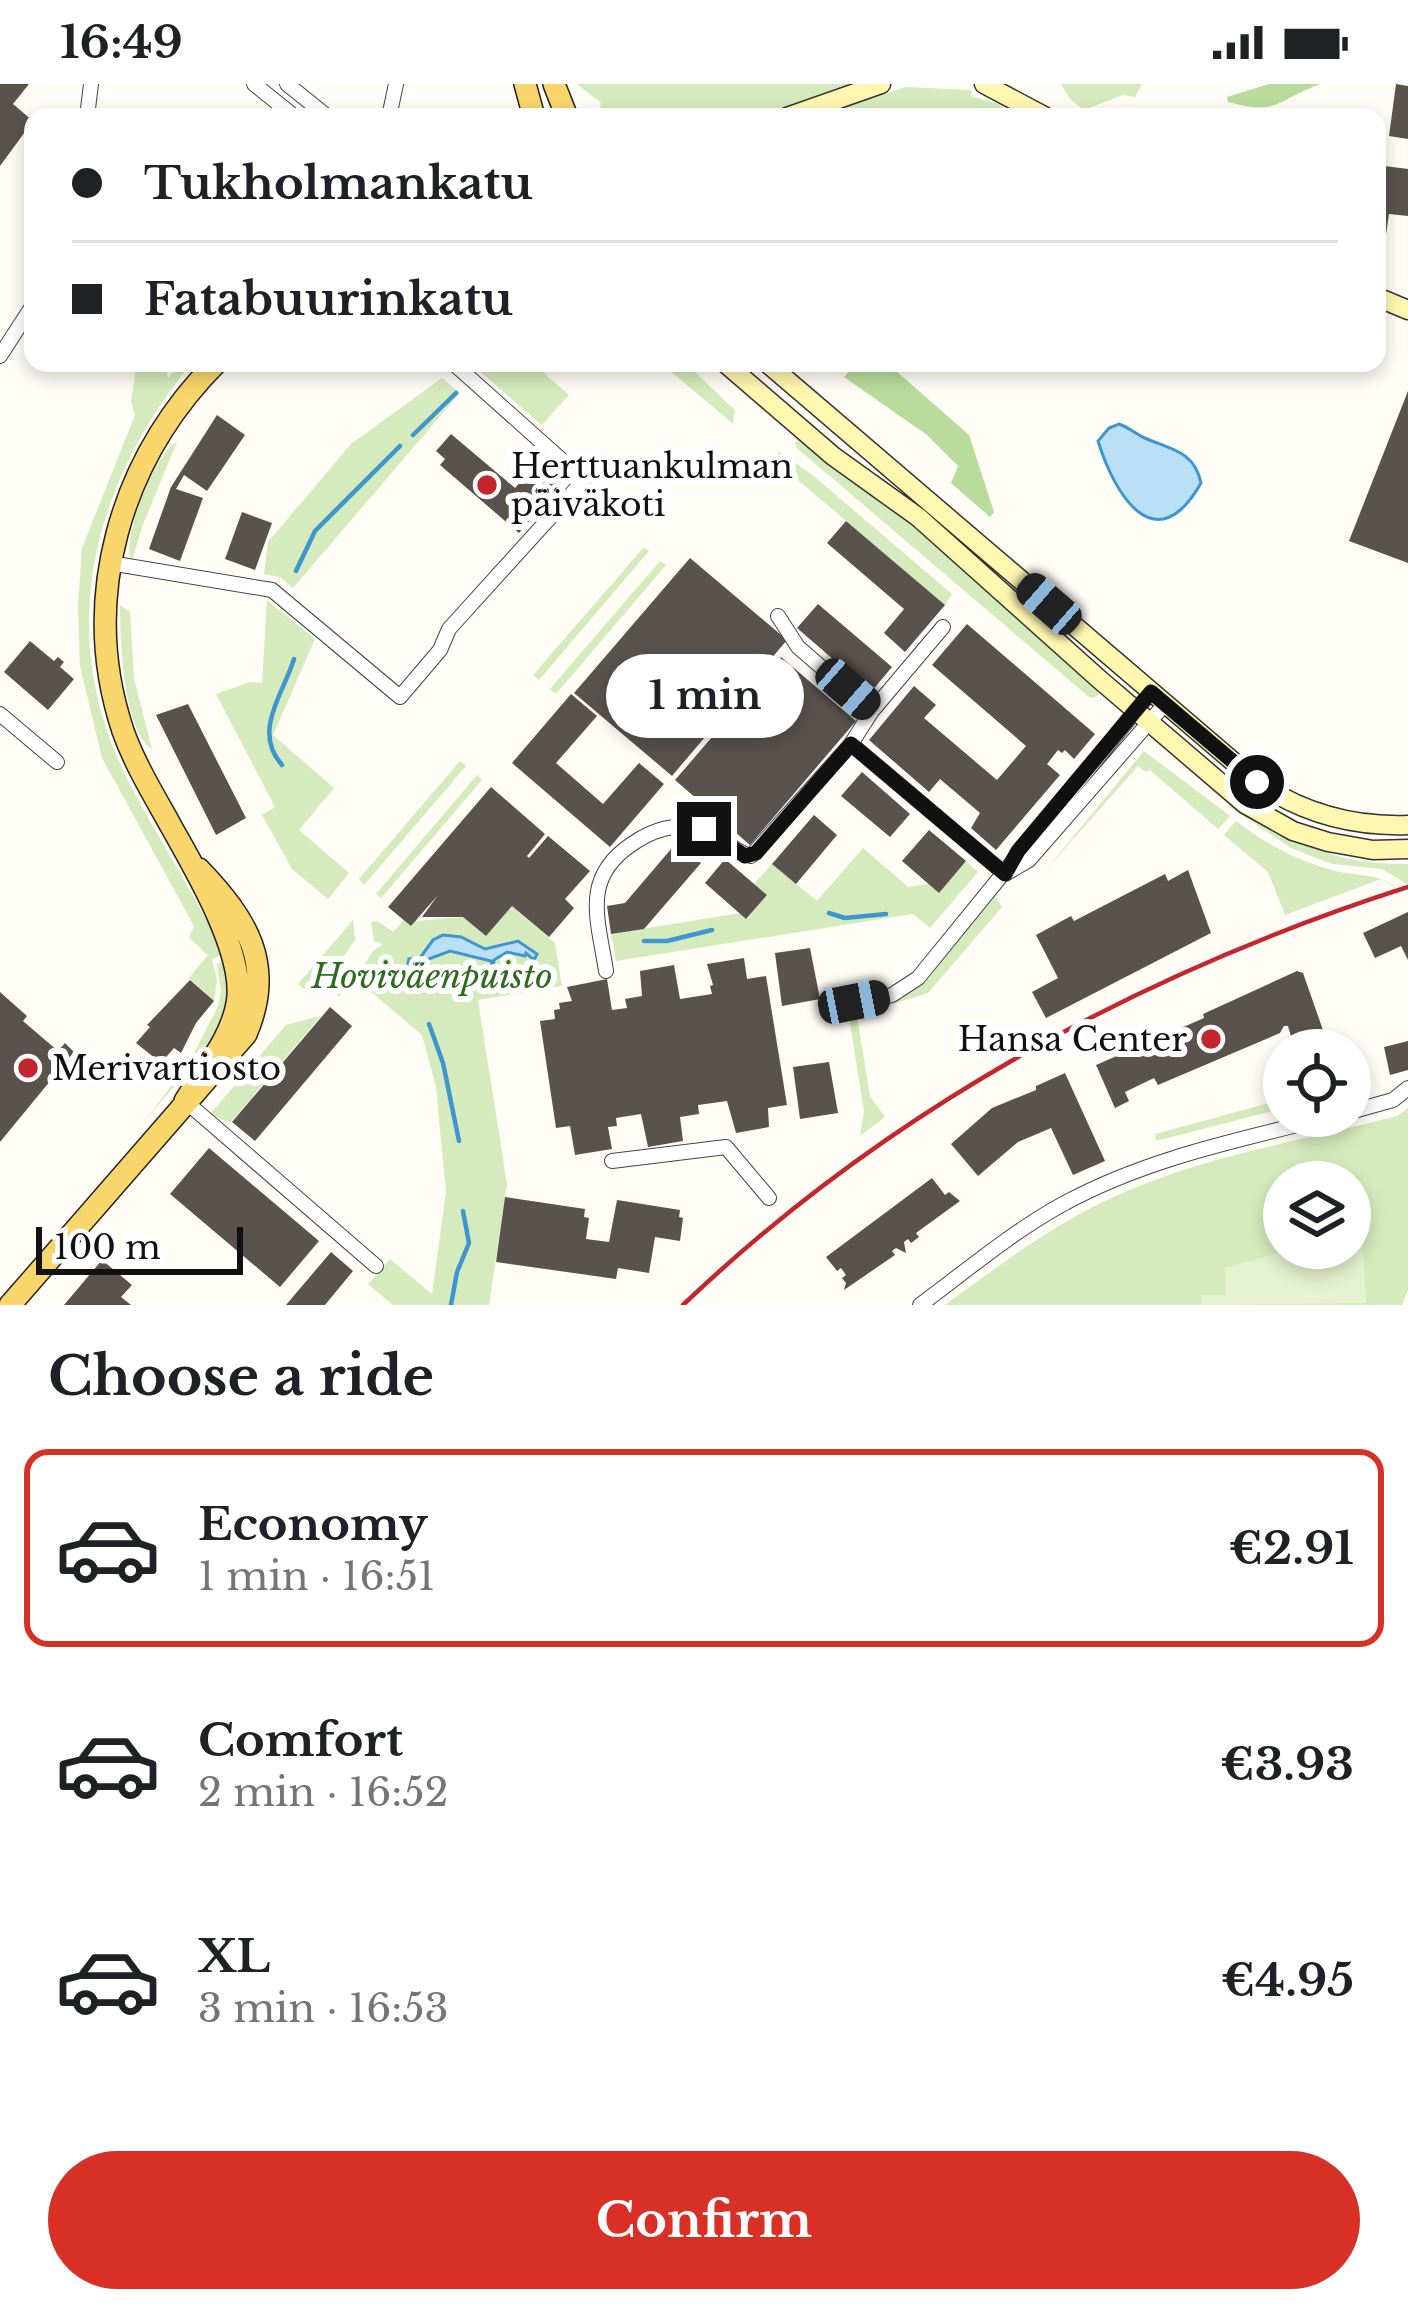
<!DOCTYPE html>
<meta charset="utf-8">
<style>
body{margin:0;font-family:"Libre Baskerville",serif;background:#f2f2f2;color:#202124;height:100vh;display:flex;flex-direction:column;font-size:45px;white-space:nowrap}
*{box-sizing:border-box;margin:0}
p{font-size:39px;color:#757577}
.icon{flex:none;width:66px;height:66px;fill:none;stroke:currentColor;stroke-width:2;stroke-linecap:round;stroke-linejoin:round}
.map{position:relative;height:1221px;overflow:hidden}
.sheet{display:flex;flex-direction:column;background:#fff;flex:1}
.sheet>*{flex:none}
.guide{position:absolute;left:24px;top:24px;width:1362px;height:264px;border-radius:24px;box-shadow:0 6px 18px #0003;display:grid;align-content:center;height:264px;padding:0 48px;background:#fff}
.tools{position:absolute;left:1263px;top:945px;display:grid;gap:24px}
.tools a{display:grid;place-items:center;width:108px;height:108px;border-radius:50%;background:#fff;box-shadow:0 6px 18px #0003;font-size:60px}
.scale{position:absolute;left:36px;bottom:30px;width:207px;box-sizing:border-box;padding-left:12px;border:6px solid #111;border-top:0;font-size:33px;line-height:42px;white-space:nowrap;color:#111;-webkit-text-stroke:9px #fff;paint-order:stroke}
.end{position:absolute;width:54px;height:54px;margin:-27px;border:15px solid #111;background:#fff;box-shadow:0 0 0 6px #fff}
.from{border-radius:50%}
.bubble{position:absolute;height:84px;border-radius:42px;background:#fff;box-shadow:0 6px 18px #0003;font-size:39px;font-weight:700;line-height:84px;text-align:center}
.car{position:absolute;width:36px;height:72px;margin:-36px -18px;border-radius:15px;box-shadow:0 0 9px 3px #0007;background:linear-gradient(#222 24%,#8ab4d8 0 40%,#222 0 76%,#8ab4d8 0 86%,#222 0)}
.guide b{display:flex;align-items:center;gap:42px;height:114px;font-size:45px}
.guide b+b{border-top:3px solid #e0e0e0}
.guide i{width:30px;height:30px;background:#202124}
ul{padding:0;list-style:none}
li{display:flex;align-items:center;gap:36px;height:198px;margin:0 24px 18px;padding:0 24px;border:6px solid transparent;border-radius:24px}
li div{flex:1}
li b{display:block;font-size:45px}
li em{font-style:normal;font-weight:700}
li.current{border-color:#d93025}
li>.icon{width:108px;height:108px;stroke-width:1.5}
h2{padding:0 48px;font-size:54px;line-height:144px}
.button{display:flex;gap:24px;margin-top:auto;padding:24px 48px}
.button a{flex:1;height:138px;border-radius:72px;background:#d93025;color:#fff;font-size:48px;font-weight:700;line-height:138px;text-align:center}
.status{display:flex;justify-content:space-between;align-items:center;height:84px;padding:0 60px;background:#fff;direction:ltr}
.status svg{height:33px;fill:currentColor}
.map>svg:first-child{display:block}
</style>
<div class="status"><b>16:49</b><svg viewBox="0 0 49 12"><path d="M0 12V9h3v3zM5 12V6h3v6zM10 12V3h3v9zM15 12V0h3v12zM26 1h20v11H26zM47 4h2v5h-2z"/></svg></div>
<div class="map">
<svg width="1408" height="1221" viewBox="0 0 1408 1221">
<rect width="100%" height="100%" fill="#fffdf5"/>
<path fill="#d5ebbd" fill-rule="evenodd" d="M577 0H852L779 29 757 33H598L601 19Z
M1061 0H1142L1135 13 1123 11 1084 26 1070 15Z
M905 3 972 6 971 12 996 19 1020 33H813Z
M137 279H165L168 294 181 279H192C99 391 56 535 118 675 148 742 193 803 223 870L212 875 217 896 214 917 189 894 208 871 189 854 194 842 102 674 80 582 78 521 82 464 135 331 131 317Z
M470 279H532L569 311 542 341Z
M661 279H685L735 326 733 340Z
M442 294 460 309 293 504 280 493 264 490 268 458 351 360Z
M799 353 895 424 1101 608 1094 614 1089 613 798 365 795 360Z
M177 358 142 443 132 477C119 458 156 367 177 358Z
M779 368 810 389 952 510 945 521 772 374Z
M644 463 649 467 539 596 533 591Z
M660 477 666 481 556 610 550 605Z
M267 516 315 555 273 651 334 704 299 746 349 789 328 815 292 785 262 731 275 723 216 610 250 598 262 599Z
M120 521 130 528 134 594 152 665C123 647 120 554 120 521Z
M1144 667 1230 732 1218 745 1150 686 1146 688 1138 682 1045 787Z
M460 677 466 682 364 801 359 795Z
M477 691 482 696 381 814 376 810Z
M1231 719C1296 757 1330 781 1408 780V801L1382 785 1332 780 1291 764 1228 722Z
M1236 737C1264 759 1297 777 1332 786 1355 793 1378 788 1397 804L1381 795 1285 831 1268 788 1224 751Z
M863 764 908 803 928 800 939 808 966 777 978 788 930 844 913 830 616 877 611 850 740 829 747 835 767 811 754 800 772 780 817 817Z
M995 813 1002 823 928 909 893 920 916 905Z
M512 822 555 859 562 902 478 916 507 1100 489 1221H393L368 1200 390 1175 432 1210 446 1108 436 1003 422 951 355 894 338 913 335 905 341 894 359 889 373 867 383 860 374 857 371 838 377 837 393 848 404 836 411 842 415 837 464 833Z
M353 836 355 856 331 890 318 893 305 906 298 900Z
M225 876 230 914 216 952 146 1036 191 975 218 922 221 907 217 880Z
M321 932 230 1039 210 1030 286 941Z
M857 932 870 1012 885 1033 860 1052 864 1027 850 939 851 933Z
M1284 1015V1024L1156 1057 1155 1050Z
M1408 1024V1206L1402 1221H945C1005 1177 1063 1133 1132 1105 1216 1070 1309 1055 1397 1032ZM1284 1098H1350V1164H1284Z"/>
<path fill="#b9dc9c" d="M1269 0H1321C1277 15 1280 32 1228 18L1227 13Z
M856 279H887L969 351 994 428 990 433 951 399 958 382 927 351 844 293Z"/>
<path fill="#e6f2cf" d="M1350 1161H1363L1366 1219 1202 1221 1201 1211H1226L1225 1184 1295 1164H1350Z"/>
<path fill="#b9e0f7" stroke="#3f96cf" stroke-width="3" d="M1119 340C1130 344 1137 351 1147 355 1171 365 1195 368 1201 399 1156 478 1115 412 1098 357L1109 344Z
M443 851 461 853 485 865 518 857 537 870 534 876 526 869 525 872 507 868 494 876 493 883 491 877 450 867 407 883 409 875 420 874 433 856Z"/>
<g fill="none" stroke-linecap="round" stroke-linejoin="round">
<path stroke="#3f96cf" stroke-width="4.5" d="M413 351 456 309
M296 487 315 447 400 362
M282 681C252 647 283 611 294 575
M829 829 845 834 886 830
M644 857H667L712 846
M429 940 443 979 459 1057
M451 1221 457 1188 469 1159 463 1127"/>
</g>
<path fill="#5a524d" d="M0 0H29L13 20 33 37 0 82Z
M1396 0 1408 2V55L1389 52Z
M1377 81 1408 85V132L1389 130 1385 157 1377 156Z
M1408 307V479L1349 457Z
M217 331 245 351 207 407 184 391 176 405 203 414 180 477 149 465 171 403Z
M451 350 515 404 538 378 562 398 519 449 440 381 445 375 436 367Z
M242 428 272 439 255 486 225 475Z
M846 437 945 521 905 568 884 549 904 525 827 459Z
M690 474 787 556 672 692 574 609Z
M818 520 892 583 871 608 797 544Z
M967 540 1095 650 1074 675 1065 666 1062 669 1058 666 1047 680 1060 691 996 766 971 744 980 729 940 695 929 708 869 656 914 602 936 621 924 634 997 696 1026 662 932 581Z
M30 557 54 577 58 573 64 578 60 583 74 595 48 626 4 588Z
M781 573 856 637 750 761 675 696Z
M571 610 597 632 556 679 603 720 639 679 664 700 610 763 512 679Z
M188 620 246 734 216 751 156 631Z
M862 688 910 730 890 753 841 712Z
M491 703 545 750 527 772 529 774 548 752 590 787 565 815 574 824 549 853 512 822 486 852 463 833H422L438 811 411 842 388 823Z
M814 731 837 751 796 800 772 780Z
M929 746 966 777 939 809 902 777Z
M677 758 701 779 644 845 611 850 607 822 625 819Z
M725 775 767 811 746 835 705 799Z
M1188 786 1211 849 1046 934 1032 908 1058 894 1036 851 1071 832 1074 837 1165 790 1168 797Z
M1408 828V876L1401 862 1375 874 1363 849Z
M810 864 820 915 782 922 775 869Z
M744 874 747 895 766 892 787 1021 768 1024 769 1043 736 1049 727 1017 698 1021 699 1030 680 1033 683 1057 648 1063 641 1030 616 1034 617 1042 608 1043 612 1065 575 1071 570 1042 556 1044 540 937 555 935 554 926 560 925 559 919 572 917 567 903 607 895 612 926 627 924 625 915 642 912 640 887 674 881 680 915 712 910 710 902 713 901 707 880Z
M1297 887 1303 889 1330 966H1295L1288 942H1284L1280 949 1158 1001 1154 994 1125 1008 1129 1017 1115 1024 1096 981 1204 934 1203 930Z
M190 896 214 917 196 939 181 969 174 964 161 979 136 959 150 943 147 941Z
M0 908 27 932 23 937 58 967 65 959 74 968 0 1058Z
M330 923 352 942 255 1057 232 1038Z
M1408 957V986L1390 991 1384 963Z
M829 978 838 1029 800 1035 793 983Z
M1065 989 1105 1077 1073 1091 1051 1044 1018 1058 978 1092 951 1060 992 1024 1036 1006V1002Z
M209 1064 319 1157 280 1203 170 1110Z
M932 1094 945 1111 949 1108 960 1117 916 1149 919 1153 911 1159 908 1155 904 1158 906 1169 896 1164 892 1167 895 1171 844 1206 846 1199 842 1194 846 1191 841 1184 837 1187 826 1173Z
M505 1113 585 1125 584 1133 589 1134 586 1155 609 1158 617 1116 680 1126 679 1133 683 1134 680 1157 655 1153 649 1189 618 1184 616 1195 496 1178Z
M331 1168 353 1187 325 1221H286Z
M102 1176 132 1201 121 1213 131 1221H64Z"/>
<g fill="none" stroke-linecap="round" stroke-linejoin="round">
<defs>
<path id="street" d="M254 0 295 33
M287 0 328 33
M87 33 91 0
M389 33 396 0
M0 272 33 221
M110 479 272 506 400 613 440 566 449 545 584 396 453 279
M778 532 798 563 872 627
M0 630 57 678
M851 660 872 627 943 543
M1005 790 1029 776 1165 620
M606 887C598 835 581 794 632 760 654 745 674 739 702 745 721 749 732 768 751 772L851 660 1005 790
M846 923 892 911 918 894 1151 608
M185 1017 376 1182
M1350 1028 1393 1016 1408 1004
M612 1077 726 1063 769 1114
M920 1221C966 1187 1012 1148 1063 1120 1147 1074 1242 1055 1334 1032"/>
<path id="secondary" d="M984 0 1046 33
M787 33 881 0
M1377 213 1408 226
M725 279 833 372 918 433 1099 595 1245 720 1293 747 1328 758 1373 766 1408 765
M767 279 1257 698C1302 729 1353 743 1408 741"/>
<path id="primary" d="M525 0 534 33
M554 0 567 33
M185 1017C204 986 235 950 238 912 241 863 196 787 172 744 155 713 135 681 123 647 79 515 120 376 216 279
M10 1221 246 950C276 881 247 835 199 785"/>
</defs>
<use href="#street" stroke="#444" stroke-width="16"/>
<use href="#secondary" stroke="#333" stroke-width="21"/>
<use href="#primary" stroke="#222" stroke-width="24"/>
<use href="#street" stroke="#fff" stroke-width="14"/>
<use href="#secondary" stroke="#fff6b0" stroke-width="18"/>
<use href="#primary" stroke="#f9d66b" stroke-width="21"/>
<path stroke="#c4262e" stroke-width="4.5" d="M683 1221C887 1026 1140 889 1408 803"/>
</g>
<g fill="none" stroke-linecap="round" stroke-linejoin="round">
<path stroke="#111" stroke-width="15" d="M704 745 745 772 756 769 851 660 1005 790 1018 767 1151 608 1257 698"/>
</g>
<g fill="#c4262e" stroke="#fff" stroke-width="4.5">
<circle cx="487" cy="401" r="12"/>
<circle cx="1211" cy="955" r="12"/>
<circle cx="28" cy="984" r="12"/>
</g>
<g text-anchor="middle" stroke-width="12" stroke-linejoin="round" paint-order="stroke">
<g font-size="33" fill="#111" stroke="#fff" text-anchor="start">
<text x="511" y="394">Herttuankulman<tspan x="511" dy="38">päiväkoti</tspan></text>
<text x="1187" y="967" text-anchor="end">Hansa Center</text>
<text x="52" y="996">Merivartiosto</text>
</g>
<g font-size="33" font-style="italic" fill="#2f6b1f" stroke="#fff">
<text x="432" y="904">Hoviväenpuisto</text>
</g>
</g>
</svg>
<div class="tools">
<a><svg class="icon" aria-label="locate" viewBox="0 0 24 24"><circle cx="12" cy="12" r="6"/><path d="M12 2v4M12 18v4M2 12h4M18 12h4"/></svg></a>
<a><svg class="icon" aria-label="layers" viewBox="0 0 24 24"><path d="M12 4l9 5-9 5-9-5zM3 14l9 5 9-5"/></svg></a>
</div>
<div class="scale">100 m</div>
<i class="end from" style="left:1257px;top:698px"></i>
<i class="end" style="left:704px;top:745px"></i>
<div class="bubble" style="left:606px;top:570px;width:198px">1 min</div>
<i class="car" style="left:1049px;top:520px;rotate:311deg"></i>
<i class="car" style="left:848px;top:605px;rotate:131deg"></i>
<i class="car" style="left:854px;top:918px;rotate:79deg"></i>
<div class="guide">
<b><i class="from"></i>Tukholmankatu</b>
<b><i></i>Fatabuurinkatu</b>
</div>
</div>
<section class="sheet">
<h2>Choose a ride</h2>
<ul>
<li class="current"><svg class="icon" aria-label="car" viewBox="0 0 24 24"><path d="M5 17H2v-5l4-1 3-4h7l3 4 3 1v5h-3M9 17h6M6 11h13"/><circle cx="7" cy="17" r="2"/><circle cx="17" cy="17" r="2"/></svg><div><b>Economy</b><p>1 min · 16:51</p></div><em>€2.91</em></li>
<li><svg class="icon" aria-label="car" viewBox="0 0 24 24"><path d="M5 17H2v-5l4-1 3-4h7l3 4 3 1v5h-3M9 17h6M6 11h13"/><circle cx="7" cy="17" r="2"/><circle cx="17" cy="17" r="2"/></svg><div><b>Comfort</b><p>2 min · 16:52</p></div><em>€3.93</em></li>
<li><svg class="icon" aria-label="car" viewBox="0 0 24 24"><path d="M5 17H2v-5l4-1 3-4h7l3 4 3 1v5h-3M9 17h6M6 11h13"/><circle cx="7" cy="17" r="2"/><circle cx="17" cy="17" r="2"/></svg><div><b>XL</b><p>3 min · 16:53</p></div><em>€4.95</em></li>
</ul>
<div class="button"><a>Confirm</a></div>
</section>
